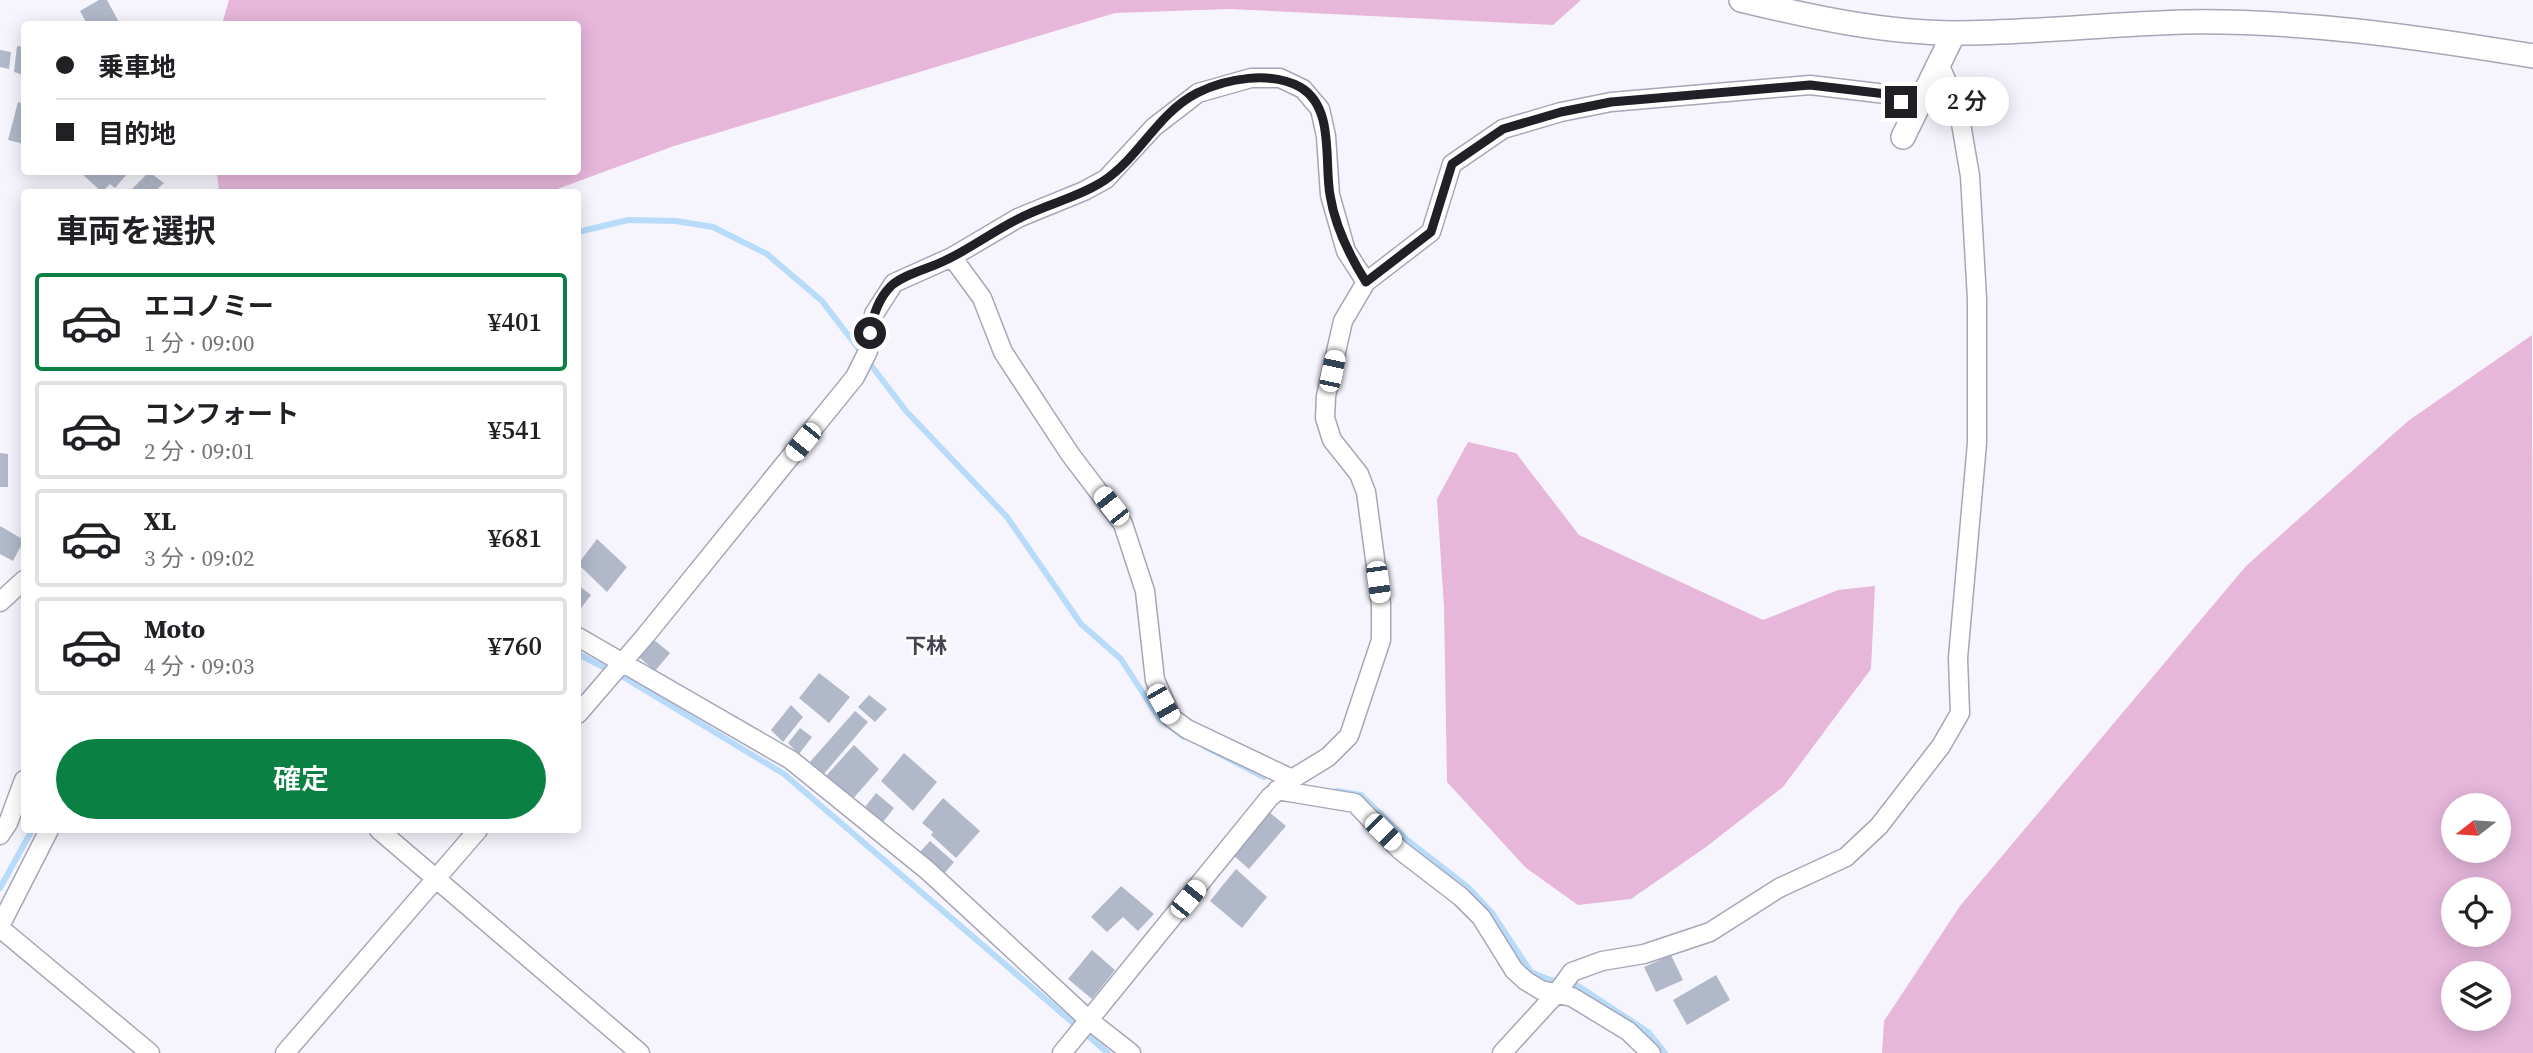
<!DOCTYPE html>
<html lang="ja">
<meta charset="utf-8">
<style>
body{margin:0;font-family:"Source Serif 4","Noto Sans JP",serif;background:#f2f2f2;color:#202124;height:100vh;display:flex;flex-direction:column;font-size:26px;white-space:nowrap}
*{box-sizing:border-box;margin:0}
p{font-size:23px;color:#757577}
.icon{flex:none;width:38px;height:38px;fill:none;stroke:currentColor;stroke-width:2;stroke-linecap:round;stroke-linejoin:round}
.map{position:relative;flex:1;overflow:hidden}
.details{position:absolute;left:21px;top:189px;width:560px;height:644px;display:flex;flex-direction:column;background:#fff;border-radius:7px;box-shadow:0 4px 18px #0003}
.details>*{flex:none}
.banner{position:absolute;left:21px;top:21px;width:560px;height:154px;border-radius:7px;box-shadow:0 4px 18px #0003;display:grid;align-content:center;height:154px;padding:0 35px;background:#fff}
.needle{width:46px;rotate:253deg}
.controls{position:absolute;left:2441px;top:793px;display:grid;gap:14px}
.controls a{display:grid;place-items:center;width:70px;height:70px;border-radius:50%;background:#fff;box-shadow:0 4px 18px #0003;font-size:35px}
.end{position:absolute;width:32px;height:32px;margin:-16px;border:9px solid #202026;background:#fff;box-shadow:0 0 0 4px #fff}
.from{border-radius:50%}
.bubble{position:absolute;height:49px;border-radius:24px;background:#fff;box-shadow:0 4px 18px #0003;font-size:23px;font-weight:600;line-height:49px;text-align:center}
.car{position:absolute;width:21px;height:42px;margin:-21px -10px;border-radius:9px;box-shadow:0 0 5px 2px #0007;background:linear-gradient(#fff 24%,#345 0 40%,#fff 0 76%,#345 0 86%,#fff 0)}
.banner b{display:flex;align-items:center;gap:24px;height:66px;font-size:26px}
.banner b+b{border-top:2px solid #e0e0e0}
.banner i{width:18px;height:18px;background:#202124}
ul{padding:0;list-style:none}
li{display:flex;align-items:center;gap:21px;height:98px;margin:0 14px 10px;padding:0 21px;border:4px solid #e0e0e0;border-radius:7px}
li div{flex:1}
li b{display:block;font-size:26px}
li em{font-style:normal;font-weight:600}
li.current{border-color:#0b8043}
li>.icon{width:63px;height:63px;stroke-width:1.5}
h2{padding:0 35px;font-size:32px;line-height:84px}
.cta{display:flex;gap:14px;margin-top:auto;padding:14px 35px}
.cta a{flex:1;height:80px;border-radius:42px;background:#0b8043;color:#fff;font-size:28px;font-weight:600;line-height:80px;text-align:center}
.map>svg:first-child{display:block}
</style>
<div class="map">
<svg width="2533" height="1053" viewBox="0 0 2533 1053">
<rect width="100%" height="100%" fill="#f6f5fd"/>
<path fill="#e6b7db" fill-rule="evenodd" d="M229 0H1581L1553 25 1229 9 1115 13 674 146 549 192H219L217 172H578V24H222Z
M2532 335 2533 1053H1882L1884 1021 1960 906 2246 566 2408 421ZM2499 805V850H2454V805ZM2454 889H2499V934H2454ZM2454 973H2499V1018H2454Z
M1468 442 1516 453 1579 535 1763 620 1838 590 1875 586 1871 669 1783 787 1706 847 1631 899 1578 905 1526 868 1447 782 1444 607 1437 499Z"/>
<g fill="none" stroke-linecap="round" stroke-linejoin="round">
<path stroke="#b8dbfa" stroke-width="6" d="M578 232 628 220 676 221 713 227 767 254 822 301 906 411 1007 517 1081 624 1121 659 1159 718 1184 737
M578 654 625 678 784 774 1108 1053
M1204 746 1264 777
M1337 791 1361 795 1406 839 1469 888 1492 913 1531 972 1550 980 1575 984 1648 1032 1665 1053
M0 888 32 830"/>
</g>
<path fill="#b1b8c9" d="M99 0H107L120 24H87L80 11Z
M17 46 24 47 21 74 14 72Z
M0 50 11 52 9 69 0 67Z
M18 102 24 104V144L8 140Z
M86 172H126L128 173 115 188 110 184 102 192 83 175Z
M149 172 164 183 154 192H129Z
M0 453 8 454V487H0Z
M0 526 24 540 13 561 0 554Z
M597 539 627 567 607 592 578 564Z
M578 585 591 595 578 612Z
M653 639 670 653 655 671 639 657Z
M819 673 850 697 829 723 799 698Z
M869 695 887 709 875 722 858 707Z
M791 705 803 717 783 742 771 730Z
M855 711 868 722 823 775 809 763Z
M800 728 812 737 799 754 788 743Z
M854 745 879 769 851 801 825 777Z
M904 753 937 782 913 811 881 781Z
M876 793 894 808 883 822 865 807Z
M943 798 980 831 956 858 931 835 933 832 922 823Z
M1269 812 1286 826 1249 869 1233 855Z
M930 841 954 862 943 875 919 853Z
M1236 869 1267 897 1242 928 1210 901Z
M1121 886 1154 914 1138 931 1123 917 1107 932 1091 917Z
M1092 950 1115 970 1092 999 1068 979Z
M1671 955 1683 980 1656 992 1644 967Z
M1716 975 1730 1000 1687 1025 1673 1000Z"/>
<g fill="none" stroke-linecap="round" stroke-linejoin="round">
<defs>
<path id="minor" d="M952 257 982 298 1003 352 1070 454 1123 524 1145 591 1155 680 1172 718 1187 729 1292 779
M0 602 24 580
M578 637 791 760 927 870 1090 1021 1131 1053
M578 714 646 635 855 377 868 351 874 314 894 283 952 257 1018 218 1084 191 1106 179 1154 127 1198 93 1251 78H1280L1303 89 1320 109 1326 136 1330 195 1346 251 1366 282
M1277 790 1355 803 1400 850 1461 897 1481 917 1514 970 1526 981 1541 990 1572 997 1628 1031 1651 1053
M379 830 640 1053
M0 835 8 823 24 780
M0 926 49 830
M0 928 150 1053
M285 1053 478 830
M1062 1053 1270 797 1292 779 1328 757 1349 736 1381 640V604L1366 492 1359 474 1332 440 1325 418 1326 396 1343 321 1366 282 1431 232 1452 164 1503 129 1561 112 1611 102 1810 85 1886 94 1916 110
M1502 1053 1556 994 1572 972 1602 961 1644 954 1710 932 1779 888 1846 857 1879 826 1941 746 1960 713 1958 658 1977 443V299L1970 176 1958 106 1939 64"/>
<path id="tertiary" d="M1741 0C1811 17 1884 33 1956 33 2032 33 2108 24 2184 22 2302 20 2417 37 2533 56
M1903 137 1954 33"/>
</defs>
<use href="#minor" stroke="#a7a6b8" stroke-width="21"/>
<use href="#tertiary" stroke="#a7a6b8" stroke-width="26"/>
<use href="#minor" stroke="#fff" stroke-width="18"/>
<use href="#tertiary" stroke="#fff" stroke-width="23"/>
</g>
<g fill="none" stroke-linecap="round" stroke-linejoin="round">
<path stroke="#202026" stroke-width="9" d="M870 333C873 315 878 299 891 286 904 274 928 269 944 261 970 249 992 232 1018 219 1046 204 1078 198 1105 180 1140 156 1158 113 1197 93 1227 78 1270 71 1300 87 1335 107 1324 162 1330 195 1335 227 1349 255 1366 282L1431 232 1452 164 1503 129 1561 112 1611 102 1810 85 1886 94 1901 102"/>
</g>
<g text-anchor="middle" stroke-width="5" stroke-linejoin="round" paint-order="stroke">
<g font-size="21" font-weight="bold" fill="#454353" stroke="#fff">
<text x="926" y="653">下林</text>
</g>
</g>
</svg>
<div class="controls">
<a><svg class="needle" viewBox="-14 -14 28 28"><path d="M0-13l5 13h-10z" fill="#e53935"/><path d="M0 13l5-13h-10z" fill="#757577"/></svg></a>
<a><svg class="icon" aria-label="locate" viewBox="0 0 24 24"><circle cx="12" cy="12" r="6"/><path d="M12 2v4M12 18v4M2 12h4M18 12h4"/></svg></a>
<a><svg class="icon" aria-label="layers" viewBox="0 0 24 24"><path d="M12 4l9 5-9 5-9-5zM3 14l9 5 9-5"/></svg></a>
</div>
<i class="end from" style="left:870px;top:333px"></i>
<i class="end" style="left:1901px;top:102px"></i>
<div class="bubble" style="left:1925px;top:77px;width:84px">2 分</div>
<i class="car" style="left:1332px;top:371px;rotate:12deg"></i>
<i class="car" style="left:803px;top:442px;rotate:219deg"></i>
<i class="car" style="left:1111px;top:506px;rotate:322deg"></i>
<i class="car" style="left:1378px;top:582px;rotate:172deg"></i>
<i class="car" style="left:1163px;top:704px;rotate:150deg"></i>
<i class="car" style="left:1383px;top:832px;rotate:135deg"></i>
<i class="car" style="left:1188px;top:899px;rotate:39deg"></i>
<div class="banner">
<b><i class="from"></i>乗車地</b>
<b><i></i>目的地</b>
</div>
<section class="details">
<h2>車両を選択</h2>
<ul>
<li class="current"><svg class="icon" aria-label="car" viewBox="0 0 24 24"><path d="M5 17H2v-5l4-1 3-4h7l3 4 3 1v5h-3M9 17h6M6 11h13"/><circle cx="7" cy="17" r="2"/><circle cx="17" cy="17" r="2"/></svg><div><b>エコノミー</b><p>1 分 · 09:00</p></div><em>¥401</em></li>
<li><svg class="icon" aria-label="car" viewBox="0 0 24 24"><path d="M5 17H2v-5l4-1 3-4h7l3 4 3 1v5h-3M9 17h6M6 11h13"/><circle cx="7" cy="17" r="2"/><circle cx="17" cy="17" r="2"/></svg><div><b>コンフォート</b><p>2 分 · 09:01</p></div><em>¥541</em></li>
<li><svg class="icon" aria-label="car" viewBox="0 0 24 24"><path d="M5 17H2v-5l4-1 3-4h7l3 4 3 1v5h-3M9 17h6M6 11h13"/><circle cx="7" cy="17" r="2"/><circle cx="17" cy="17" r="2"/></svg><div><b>XL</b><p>3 分 · 09:02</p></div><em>¥681</em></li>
<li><svg class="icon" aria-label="car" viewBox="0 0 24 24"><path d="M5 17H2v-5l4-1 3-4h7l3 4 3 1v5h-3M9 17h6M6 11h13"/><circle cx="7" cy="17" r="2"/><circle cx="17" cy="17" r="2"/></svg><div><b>Moto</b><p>4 分 · 09:03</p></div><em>¥760</em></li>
</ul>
<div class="cta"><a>確定</a></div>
</section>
</div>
